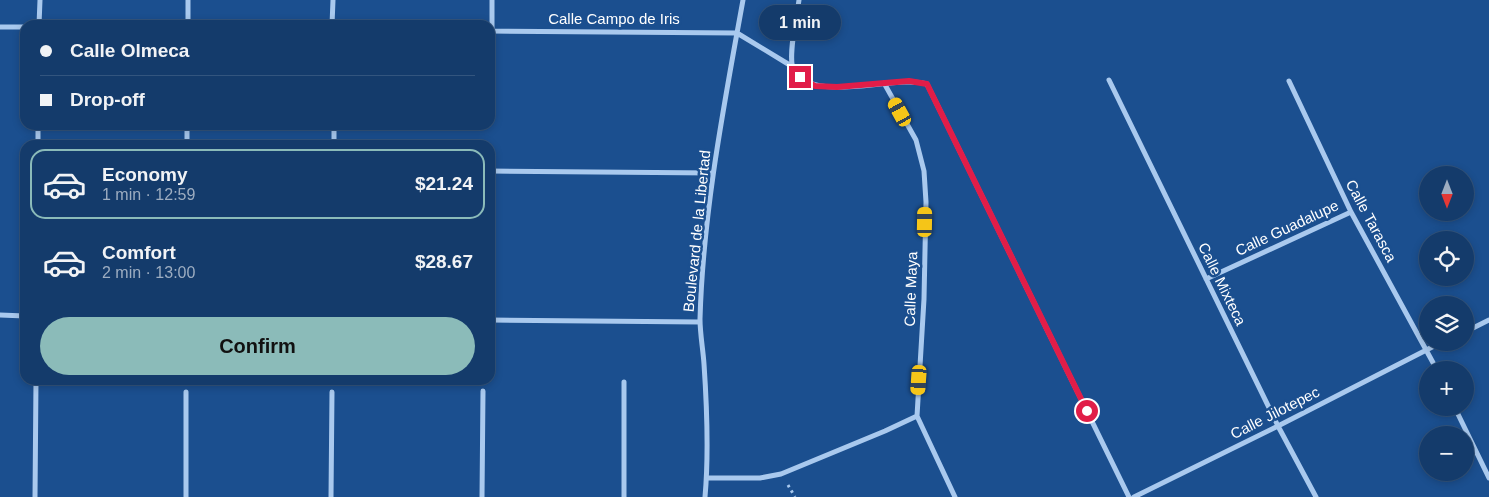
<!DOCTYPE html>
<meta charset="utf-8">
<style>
body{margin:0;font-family:Arial,sans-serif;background:#214673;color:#f1f3f6;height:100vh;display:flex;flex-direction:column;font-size:19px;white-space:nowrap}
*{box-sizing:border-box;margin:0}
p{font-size:16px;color:#9dadc1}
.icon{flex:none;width:28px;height:28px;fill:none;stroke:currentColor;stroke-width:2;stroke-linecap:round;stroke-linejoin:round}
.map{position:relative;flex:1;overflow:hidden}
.details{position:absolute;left:20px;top:140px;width:475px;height:245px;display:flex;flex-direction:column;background:#143b6b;border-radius:15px;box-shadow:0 2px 8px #0003,0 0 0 1px #33557e}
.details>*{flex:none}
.hud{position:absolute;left:20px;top:20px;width:475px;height:110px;border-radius:15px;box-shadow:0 2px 8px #0003,0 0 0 1px #33557e;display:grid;align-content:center;height:110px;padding:0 20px;background:#143b6b}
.needle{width:32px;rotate:180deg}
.tools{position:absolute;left:1419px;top:166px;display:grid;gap:10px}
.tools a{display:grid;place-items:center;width:55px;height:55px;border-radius:50%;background:#143b6b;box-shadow:0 2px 8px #0003,0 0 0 1px #33557e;font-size:25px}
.end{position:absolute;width:22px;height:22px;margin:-11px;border:6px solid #e11d48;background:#fff;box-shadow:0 0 0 2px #fff}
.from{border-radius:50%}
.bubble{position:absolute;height:35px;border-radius:18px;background:#143b6b;box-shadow:0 2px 8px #0003,0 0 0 1px #33557e;font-size:16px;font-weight:800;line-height:35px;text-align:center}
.car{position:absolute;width:15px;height:30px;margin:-15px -8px;border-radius:6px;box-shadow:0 0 4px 1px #0007;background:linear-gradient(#f5c518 24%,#345 0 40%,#f5c518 0 76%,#345 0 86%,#f5c518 0)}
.hud b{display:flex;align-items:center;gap:18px;height:48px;font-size:19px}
.hud b+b{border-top:1px solid #33557e}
.hud i{width:12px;height:12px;background:#f1f3f6}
ul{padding:9px 0 0;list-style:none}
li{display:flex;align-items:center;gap:15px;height:70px;margin:0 10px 8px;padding:0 10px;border:2px solid transparent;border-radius:15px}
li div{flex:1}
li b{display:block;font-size:19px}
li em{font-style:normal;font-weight:800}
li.selected{border-color:#8bbbb9}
li>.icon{width:45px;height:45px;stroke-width:1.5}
.button{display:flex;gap:10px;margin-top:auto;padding:10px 20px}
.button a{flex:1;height:58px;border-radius:30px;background:#8bbbb9;color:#111;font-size:20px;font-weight:800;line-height:58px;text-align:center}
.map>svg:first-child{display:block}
</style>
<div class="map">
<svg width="1489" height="497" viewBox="0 0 1489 497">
<rect width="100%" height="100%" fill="#1b4f8f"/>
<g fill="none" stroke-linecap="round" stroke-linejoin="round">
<path stroke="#a9c9ee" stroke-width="3" stroke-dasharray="2.5 4" stroke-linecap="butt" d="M788 485 795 497"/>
<path stroke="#a9c9ee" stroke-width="5" d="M799 0C797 15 788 55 793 68 810 106 894 74 927 84L1129 497
M39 25 40 0
M188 25V0
M332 25 333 0
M0 27H25
M490 31 737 33 793 67
M492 31V0
M1109 80 1278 426 1316 497
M1289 81 1351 212 1437 370
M884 83 916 140 924 171 926 202 924 299 917 416 955 497
M334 125V145
M38 145V125
M187 145V125
M490 171 713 173
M1206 279 1351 212
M0 315 25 316
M490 320 700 322
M1465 332 1489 320
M1455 408 1489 478
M707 478H760L781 474 885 431 917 416
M35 497 36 380
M186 497V392
M331 497 332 392
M482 497 483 391
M624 497V382
M705 497C709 453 707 408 704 364 703 349 700 334 700 319 703 212 724 105 743 0
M1134 497 1278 426 1442 342"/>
</g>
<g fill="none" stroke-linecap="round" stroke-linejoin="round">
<path stroke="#e11d48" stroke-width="6" d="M800 77 815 86 837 87 909 81 927 84 1087 411"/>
</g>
<g text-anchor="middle" stroke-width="5" stroke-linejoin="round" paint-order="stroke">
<g font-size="15" fill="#fff" stroke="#1b4f8f">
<text x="614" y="24">Calle Campo de Iris</text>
<text transform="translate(1371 221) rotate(62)" y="5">Calle Tarasca</text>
<text transform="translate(1287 228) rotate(-25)" y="5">Calle Guadalupe</text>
<text transform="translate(697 231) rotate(-84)" y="5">Boulevard de la Libertad</text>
<text transform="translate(1222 284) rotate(64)" y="5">Calle Mixteca</text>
<text transform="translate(911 289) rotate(-88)" y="5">Calle Maya</text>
<text transform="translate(1275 413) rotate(-27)" y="5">Calle Jilotepec</text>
</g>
</g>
</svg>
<div class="tools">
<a><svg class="needle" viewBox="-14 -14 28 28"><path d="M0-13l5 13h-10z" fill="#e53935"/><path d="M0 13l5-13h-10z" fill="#9dadc1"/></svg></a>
<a><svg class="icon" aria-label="locate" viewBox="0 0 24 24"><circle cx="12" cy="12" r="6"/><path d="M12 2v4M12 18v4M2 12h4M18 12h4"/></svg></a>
<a><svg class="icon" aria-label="layers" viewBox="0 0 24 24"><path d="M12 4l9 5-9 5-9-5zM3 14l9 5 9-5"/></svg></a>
<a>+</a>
<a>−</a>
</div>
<i class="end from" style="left:1087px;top:411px"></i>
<i class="end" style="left:800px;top:77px"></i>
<div class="bubble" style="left:759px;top:5px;width:82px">1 min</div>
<i class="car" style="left:900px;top:112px;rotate:331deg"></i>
<i class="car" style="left:925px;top:222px;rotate:1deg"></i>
<i class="car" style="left:919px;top:380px;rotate:184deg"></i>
<div class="hud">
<b><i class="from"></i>Calle Olmeca</b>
<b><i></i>Drop-off</b>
</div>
<section class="details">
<ul>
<li class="selected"><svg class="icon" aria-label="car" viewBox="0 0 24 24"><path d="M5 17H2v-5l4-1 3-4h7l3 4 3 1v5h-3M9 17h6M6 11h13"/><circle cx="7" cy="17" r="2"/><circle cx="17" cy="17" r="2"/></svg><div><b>Economy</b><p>1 min · 12:59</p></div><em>$21.24</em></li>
<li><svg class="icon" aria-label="car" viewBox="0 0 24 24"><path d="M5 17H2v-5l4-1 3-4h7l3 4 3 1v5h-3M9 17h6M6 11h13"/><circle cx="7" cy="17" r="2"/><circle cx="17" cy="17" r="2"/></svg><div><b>Comfort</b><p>2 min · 13:00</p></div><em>$28.67</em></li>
</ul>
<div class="button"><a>Confirm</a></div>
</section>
</div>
